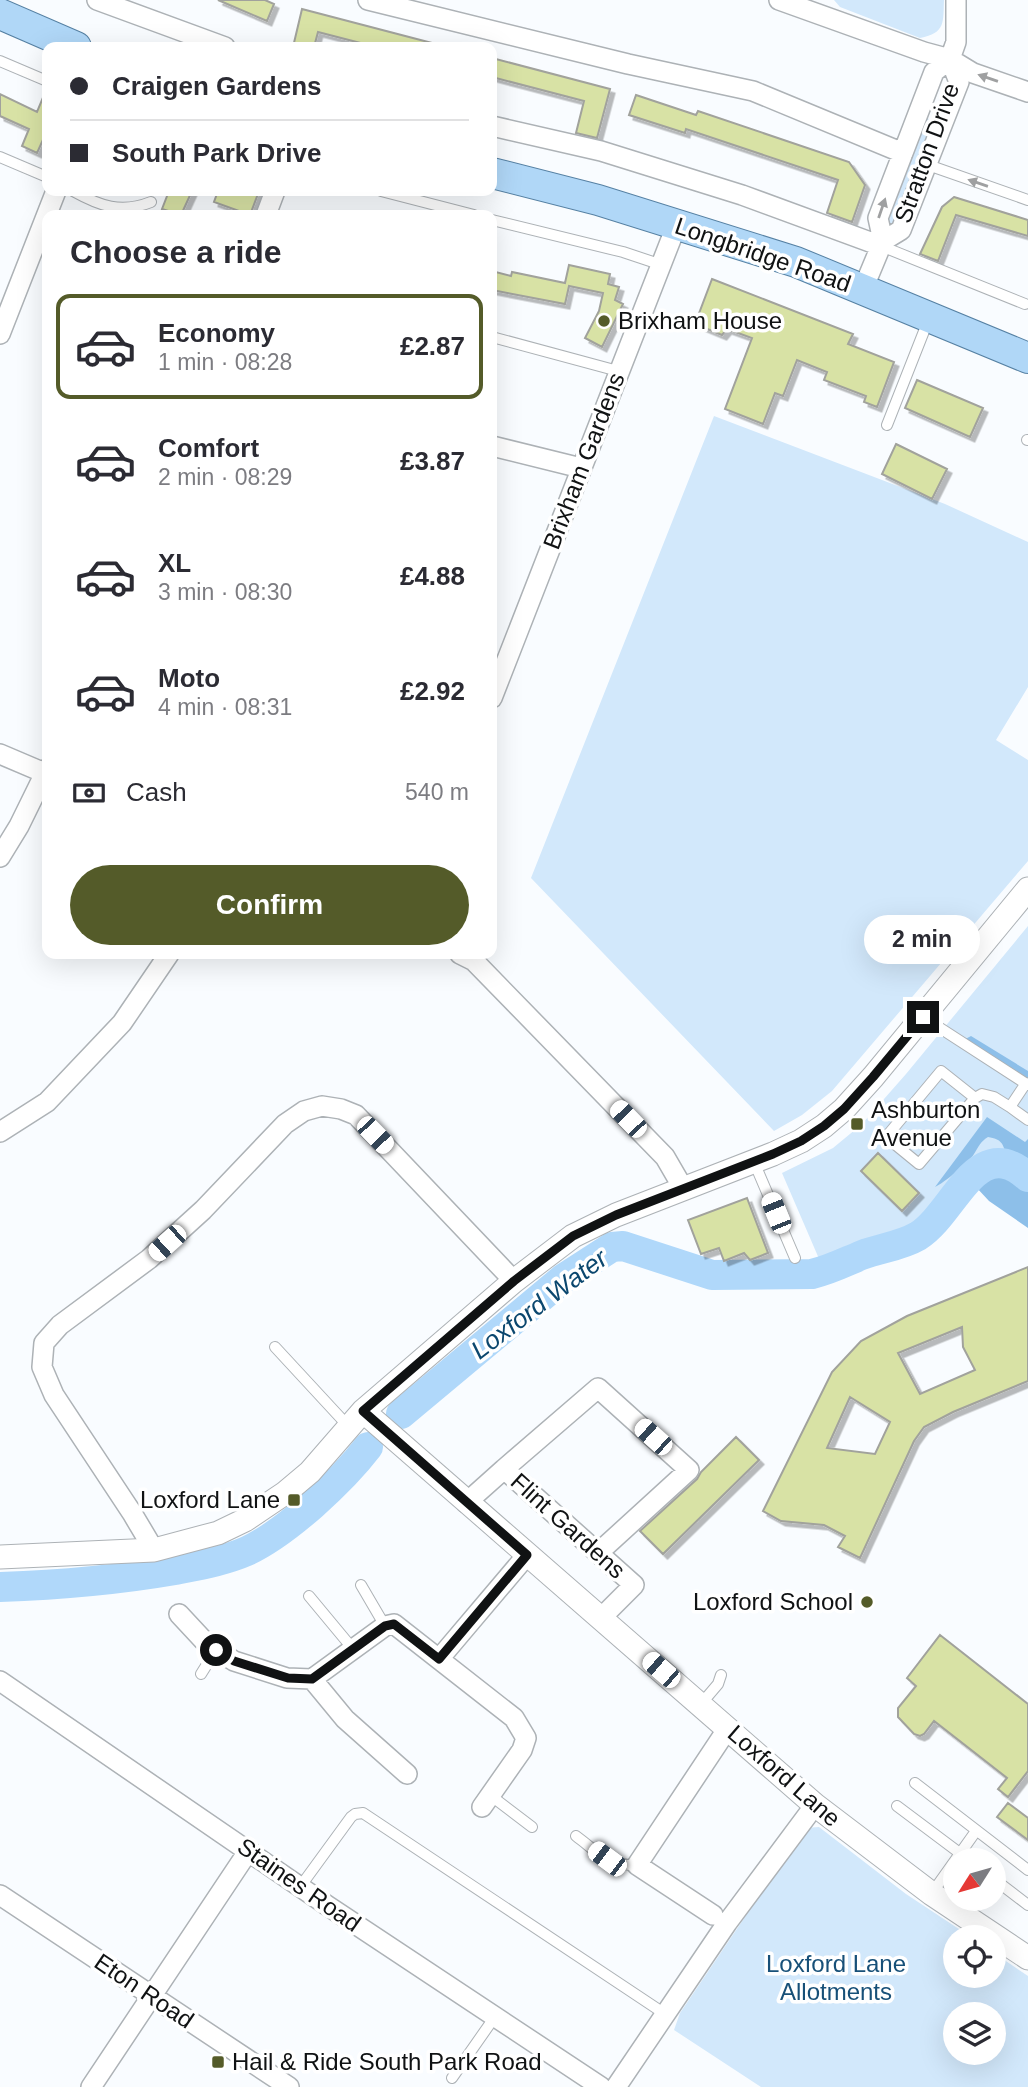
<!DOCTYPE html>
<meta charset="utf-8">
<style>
body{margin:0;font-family:Helvetica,sans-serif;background:#f2f2f3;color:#2b2b33;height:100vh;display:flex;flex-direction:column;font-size:26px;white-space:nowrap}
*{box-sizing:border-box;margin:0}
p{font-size:23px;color:#7c7c81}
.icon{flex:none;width:38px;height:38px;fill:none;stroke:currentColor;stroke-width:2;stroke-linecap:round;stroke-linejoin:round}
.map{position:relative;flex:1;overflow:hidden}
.sheet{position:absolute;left:42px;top:210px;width:455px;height:749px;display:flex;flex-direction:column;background:#fff;border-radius:14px;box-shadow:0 7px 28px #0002}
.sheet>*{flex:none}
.banner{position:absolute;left:42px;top:42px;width:455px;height:154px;border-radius:14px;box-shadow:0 7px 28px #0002;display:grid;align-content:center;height:154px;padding:0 28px;background:#fff}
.needle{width:46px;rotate:233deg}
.controls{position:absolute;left:943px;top:1848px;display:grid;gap:14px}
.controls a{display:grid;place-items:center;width:63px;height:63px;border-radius:50%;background:#fff;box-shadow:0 7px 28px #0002;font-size:35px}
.end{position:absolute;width:32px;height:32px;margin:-16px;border:9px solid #101213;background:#fff;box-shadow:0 0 0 4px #fff}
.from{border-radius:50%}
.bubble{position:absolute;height:49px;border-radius:24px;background:#fff;box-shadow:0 7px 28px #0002;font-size:23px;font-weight:700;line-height:49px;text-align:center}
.car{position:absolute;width:21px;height:42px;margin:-21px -10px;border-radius:9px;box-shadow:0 0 5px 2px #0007;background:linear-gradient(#fff 24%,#345 0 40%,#fff 0 76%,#345 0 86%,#fff 0)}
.banner b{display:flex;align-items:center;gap:24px;height:66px;font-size:26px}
.banner b+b{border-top:2px solid #e1e1e2}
.banner i{width:18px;height:18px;background:#2b2b33}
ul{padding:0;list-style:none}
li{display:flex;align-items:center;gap:21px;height:105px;margin:0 14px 10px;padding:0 14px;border:4px solid transparent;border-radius:14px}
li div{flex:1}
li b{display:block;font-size:26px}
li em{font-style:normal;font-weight:700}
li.active{border-color:#545b29}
li>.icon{width:63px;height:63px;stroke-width:1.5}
h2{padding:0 28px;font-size:32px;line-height:84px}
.pay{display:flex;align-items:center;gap:18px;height:77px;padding:0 28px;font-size:26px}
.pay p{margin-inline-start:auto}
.action{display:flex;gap:14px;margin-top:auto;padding:14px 28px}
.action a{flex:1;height:80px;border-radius:42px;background:#545b29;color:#fff;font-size:28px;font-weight:700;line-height:80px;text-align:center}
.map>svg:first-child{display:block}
</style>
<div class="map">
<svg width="1028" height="2087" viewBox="0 0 1028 2087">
<defs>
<filter id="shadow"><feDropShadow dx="4.5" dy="4.5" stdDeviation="0" flood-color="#0004"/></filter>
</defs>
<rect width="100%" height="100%" fill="#f9fcff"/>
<path fill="#d2e8fb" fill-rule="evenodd" d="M834 0H944C943 22 946 33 920 38L840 7Z
M924 117 937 122 898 223 889 227 886 223Z
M714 416 945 504 1028 542V687L996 740 1028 760V861L832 1091 802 1115 774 1131 531 878Z
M1028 926V1171C980 1127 948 1211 915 1233 900 1243 880 1245 863 1250 849 1254 836 1262 823 1268L782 1173 833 1148 862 1124 906 1074Z
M819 1827 906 1894 971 1937H956V1976H994V1953L1028 1976V2087H761L674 2030 680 2013 805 1828ZM956 2014H994V2053H956Z"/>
<path fill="#8dbfe9" d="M971 1036 1028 1071V1090L958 1043Z
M987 1117 1025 1142 1028 1139V1171C1023 1167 1017 1165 1012 1161 1000 1151 1009 1140 988 1137 980 1142 979 1146 974 1154 969 1162 944 1183 935 1187Z
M999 1171 1015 1177 1028 1187V1228L989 1201 976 1187 991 1172Z"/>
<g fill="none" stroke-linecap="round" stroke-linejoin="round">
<path stroke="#b0d8fa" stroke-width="30" d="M401 1414 564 1278 612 1247 623 1246 712 1275 812 1274C830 1270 845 1262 862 1255 881 1248 901 1246 918 1236 955 1213 976 1131 1028 1177
M0 1587C59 1585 117 1580 175 1570 200 1565 224 1561 247 1551 287 1532 342 1481 368 1447"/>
</g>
<path fill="#d8e2a5" stroke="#a1a29c" stroke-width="2" fill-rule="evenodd" filter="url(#shadow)" d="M218 0H265L274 4 267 21Z
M302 9 432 43 431 47H376L318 32 314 47H293Z
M492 58 610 89 597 138 576 133 584 101 492 77Z
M47 88V131L37 153 22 146 29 129 0 116V94L37 112Z
M636 95 696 115 698 111 849 162 865 185 852 222 827 213 838 180 686 129 685 133 629 115Z
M169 191H192L181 215 162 209Z
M218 191H259L250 215 214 202Z
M954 197 1028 220V236L956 215 938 261 920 254 942 207Z
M569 265 610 274 608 284 619 287 615 300 623 304 602 347 585 338 599 311 603 293 569 286 565 304 492 290V271L511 276 512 272 565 283Z
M712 279 853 334 848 344 894 362 877 407 864 402 866 396 824 380 827 372 797 360 783 396 775 393 763 424 725 409 752 338 727 329 722 335 695 324Z
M917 380 983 408 970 437 905 408Z
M896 444 947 469 932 499 882 474Z
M878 1153 919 1193 902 1211 861 1171Z
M747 1198 768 1253 750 1260 744 1253 724 1261 719 1248 701 1254 688 1220Z
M1028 1267V1381L953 1412 924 1427 914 1441 860 1558 838 1547 845 1536 824 1525 781 1521 763 1511 832 1372 861 1341 907 1316ZM962 1327 963 1347 975 1370 920 1394 898 1353ZM850 1397 890 1422 875 1454 827 1448Z
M736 1437 759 1460 663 1554 640 1531 697 1479 701 1472Z
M940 1635 1028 1704V1771L1008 1797 998 1789 1007 1778 934 1721 924 1734 920 1736 914 1734 898 1717V1708L916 1686 907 1678Z
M1008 1803 1028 1818V1840L997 1817Z"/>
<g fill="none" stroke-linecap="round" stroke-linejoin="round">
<defs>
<path id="service" d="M0 61 47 81
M0 157 47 177
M928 165 1028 200
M73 191C100 206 121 214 151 202
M381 191 474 215
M492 220 623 252 662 265
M881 246 1025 304
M492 337 618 371
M887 425 928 321
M1027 440H1028
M923 1017 1028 1085
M975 1098 941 1071 886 1137 919 1164 975 1098 982 1094 994 1097 1010 1107 1026 1083
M1010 1107 1028 1120
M754 1162 795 1258
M275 1347 349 1427
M361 1585 385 1626
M309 1596 353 1649
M201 1674 216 1650
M701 1704 718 1684 721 1675
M915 1783 1028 1870
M490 1795 532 1827
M897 1806 969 1860
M576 1836C599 1853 607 1866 637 1865
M994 1879 1028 1905
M300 1887 351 1817 355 1814 363 1813 665 2014
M932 1893 976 1831
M452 2078 494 2018"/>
<path id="minor" d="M97 0 225 47
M368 0 628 64 753 91 903 153
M779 0 924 52 950 59 973 73 1028 92
M950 59 959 82 901 230 883 241 878 218 934 72 950 59 956 42V0
M492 126 601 151 742 195 881 246
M266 215 275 191
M863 289 883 241
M0 334 56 191
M492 446 581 468
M492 698 677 224
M0 754 47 774
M0 857 19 826 47 769
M460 954 474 961 665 1157 683 1188
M0 1132 47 1102 122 1023 169 954
M504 1469 598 1388 689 1470 598 1553
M466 1503 504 1469 634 1585 601 1618
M154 1550 132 1513 54 1395 42 1367 44 1343 60 1325 149 1259 203 1210 285 1124 304 1111 322 1106 341 1109 356 1115 514 1281
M179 1614 206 1643 234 1661 287 1678 312 1679 385 1626 394 1624 514 1718 526 1738 522 1750 482 1807
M439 1659 527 1555
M312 1679 345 1719 407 1774
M0 1681 328 1906 601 2087
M0 1895 289 2087
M713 1915 637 1865 728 1728
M91 2087 249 1850
M616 2087 727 1923 815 1805"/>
<path id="tertiary" d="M363 1411 815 1805 932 1894 1028 1958
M0 1557 154 1550 218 1533 245 1520 285 1493 310 1472 363 1411 514 1281 573 1236 616 1215 773 1154 801 1141 824 1126 844 1109 873 1077 1028 889"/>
<path id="primary" d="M0 14 76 47
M492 173 598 200 796 262 1028 358"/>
</defs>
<use href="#service" stroke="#adb2b6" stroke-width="12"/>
<use href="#minor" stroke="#adb2b6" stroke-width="22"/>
<use href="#tertiary" stroke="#adb2b6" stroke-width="25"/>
<use href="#primary" stroke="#5681a3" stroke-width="32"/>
<use href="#service" stroke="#fff" stroke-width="10"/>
<use href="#minor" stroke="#fff" stroke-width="19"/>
<use href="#tertiary" stroke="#fff" stroke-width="23"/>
<use href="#primary" stroke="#b0d7f7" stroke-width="30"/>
</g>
<defs><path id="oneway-solid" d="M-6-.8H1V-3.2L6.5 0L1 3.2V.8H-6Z" transform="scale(1.75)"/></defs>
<g fill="#9fa0a1">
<use href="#oneway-solid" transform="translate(988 78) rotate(-161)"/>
<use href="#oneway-solid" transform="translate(978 183) rotate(-161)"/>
<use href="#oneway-solid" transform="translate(882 208) rotate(-71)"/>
</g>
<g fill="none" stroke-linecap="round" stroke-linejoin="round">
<path stroke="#101213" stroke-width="9" d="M216 1650 234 1661 288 1678 312 1679 385 1626 394 1624 439 1659 527 1555 363 1411 514 1281 573 1236 616 1215 773 1154 801 1141 824 1126 844 1109 873 1077 923 1017"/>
</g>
<g fill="#545b29" stroke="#fff" stroke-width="2.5">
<circle cx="604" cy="321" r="7"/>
<rect x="850" y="1117" width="14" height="14" rx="3.5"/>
<rect x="287" y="1493" width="14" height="14" rx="3.5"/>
<circle cx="867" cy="1602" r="7"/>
<rect x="211" y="2055" width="14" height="14" rx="3.5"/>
</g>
<g text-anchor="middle" stroke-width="7" stroke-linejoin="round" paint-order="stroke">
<g font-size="24" fill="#101213" stroke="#fff">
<text transform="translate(927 153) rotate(-70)" y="8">Stratton Drive</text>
<text transform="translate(763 255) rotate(19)" y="8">Longbridge Road</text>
<text transform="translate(584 461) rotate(-69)" y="8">Brixham Gardens</text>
<text transform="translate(568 1526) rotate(42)" y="8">Flint Gardens</text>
<text transform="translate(784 1776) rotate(41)" y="8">Loxford Lane</text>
<text transform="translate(299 1885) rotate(35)" y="8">Staines Road</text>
<text transform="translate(144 1991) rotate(34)" y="8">Eton Road</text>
</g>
<g font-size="24" fill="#101213" stroke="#fff" text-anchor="start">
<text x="618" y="329">Brixham House</text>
<text x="871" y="1118">Ashburton<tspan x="871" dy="28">Avenue</tspan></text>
<text x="280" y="1508" text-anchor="end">Loxford Lane</text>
<text x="853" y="1610" text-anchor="end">Loxford School</text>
<text x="232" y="2070">Hail &amp; Ride South Park Road</text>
</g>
<g font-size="24" fill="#175078" stroke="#fff">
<text x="836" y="1972">Loxford Lane<tspan x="836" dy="28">Allotments</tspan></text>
</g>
<g font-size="26" font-style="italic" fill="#0b476e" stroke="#fff">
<text transform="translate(539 1304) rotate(-37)" y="9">Loxford Water</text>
</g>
</g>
</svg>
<div class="controls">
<a><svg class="needle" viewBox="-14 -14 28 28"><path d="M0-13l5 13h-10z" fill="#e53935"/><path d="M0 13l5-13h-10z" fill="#7c7c81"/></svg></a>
<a><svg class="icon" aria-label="locate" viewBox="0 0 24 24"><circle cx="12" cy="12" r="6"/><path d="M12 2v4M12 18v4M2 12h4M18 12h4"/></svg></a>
<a><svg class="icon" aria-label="layers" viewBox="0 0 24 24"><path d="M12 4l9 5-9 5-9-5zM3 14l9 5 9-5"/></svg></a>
</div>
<i class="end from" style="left:216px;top:1650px"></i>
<i class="end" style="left:923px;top:1017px"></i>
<div class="bubble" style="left:864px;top:915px;width:116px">2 min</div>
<i class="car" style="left:628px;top:1119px;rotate:316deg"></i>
<i class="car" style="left:375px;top:1135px;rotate:136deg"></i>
<i class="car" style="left:776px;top:1213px;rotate:338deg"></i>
<i class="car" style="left:167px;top:1243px;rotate:228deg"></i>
<i class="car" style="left:653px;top:1437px;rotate:312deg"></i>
<i class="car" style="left:661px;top:1670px;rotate:311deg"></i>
<i class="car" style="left:607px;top:1859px;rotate:307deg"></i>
<div class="banner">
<b><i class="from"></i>Craigen Gardens</b>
<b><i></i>South Park Drive</b>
</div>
<section class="sheet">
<h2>Choose a ride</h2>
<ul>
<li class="active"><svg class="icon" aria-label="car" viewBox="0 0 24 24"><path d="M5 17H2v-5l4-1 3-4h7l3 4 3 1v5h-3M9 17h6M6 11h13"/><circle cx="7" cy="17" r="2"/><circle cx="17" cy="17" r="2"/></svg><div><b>Economy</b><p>1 min · 08:28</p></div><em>£2.87</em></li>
<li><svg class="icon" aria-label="car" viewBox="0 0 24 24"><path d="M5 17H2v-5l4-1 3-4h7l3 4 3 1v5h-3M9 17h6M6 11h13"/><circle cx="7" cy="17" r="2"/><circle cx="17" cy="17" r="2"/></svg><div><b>Comfort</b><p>2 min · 08:29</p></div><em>£3.87</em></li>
<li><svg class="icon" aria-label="car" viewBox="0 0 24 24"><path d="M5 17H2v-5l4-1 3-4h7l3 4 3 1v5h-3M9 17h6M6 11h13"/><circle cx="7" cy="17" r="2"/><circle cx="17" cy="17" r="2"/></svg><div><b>XL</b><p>3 min · 08:30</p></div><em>£4.88</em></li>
<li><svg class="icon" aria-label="car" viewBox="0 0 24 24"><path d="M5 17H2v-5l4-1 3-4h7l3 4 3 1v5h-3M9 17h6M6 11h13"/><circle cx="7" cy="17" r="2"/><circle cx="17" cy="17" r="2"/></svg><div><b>Moto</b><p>4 min · 08:31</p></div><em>£2.92</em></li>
</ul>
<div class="pay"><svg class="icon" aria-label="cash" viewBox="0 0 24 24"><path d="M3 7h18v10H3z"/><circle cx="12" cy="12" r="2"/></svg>Cash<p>540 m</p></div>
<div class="action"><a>Confirm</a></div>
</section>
</div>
